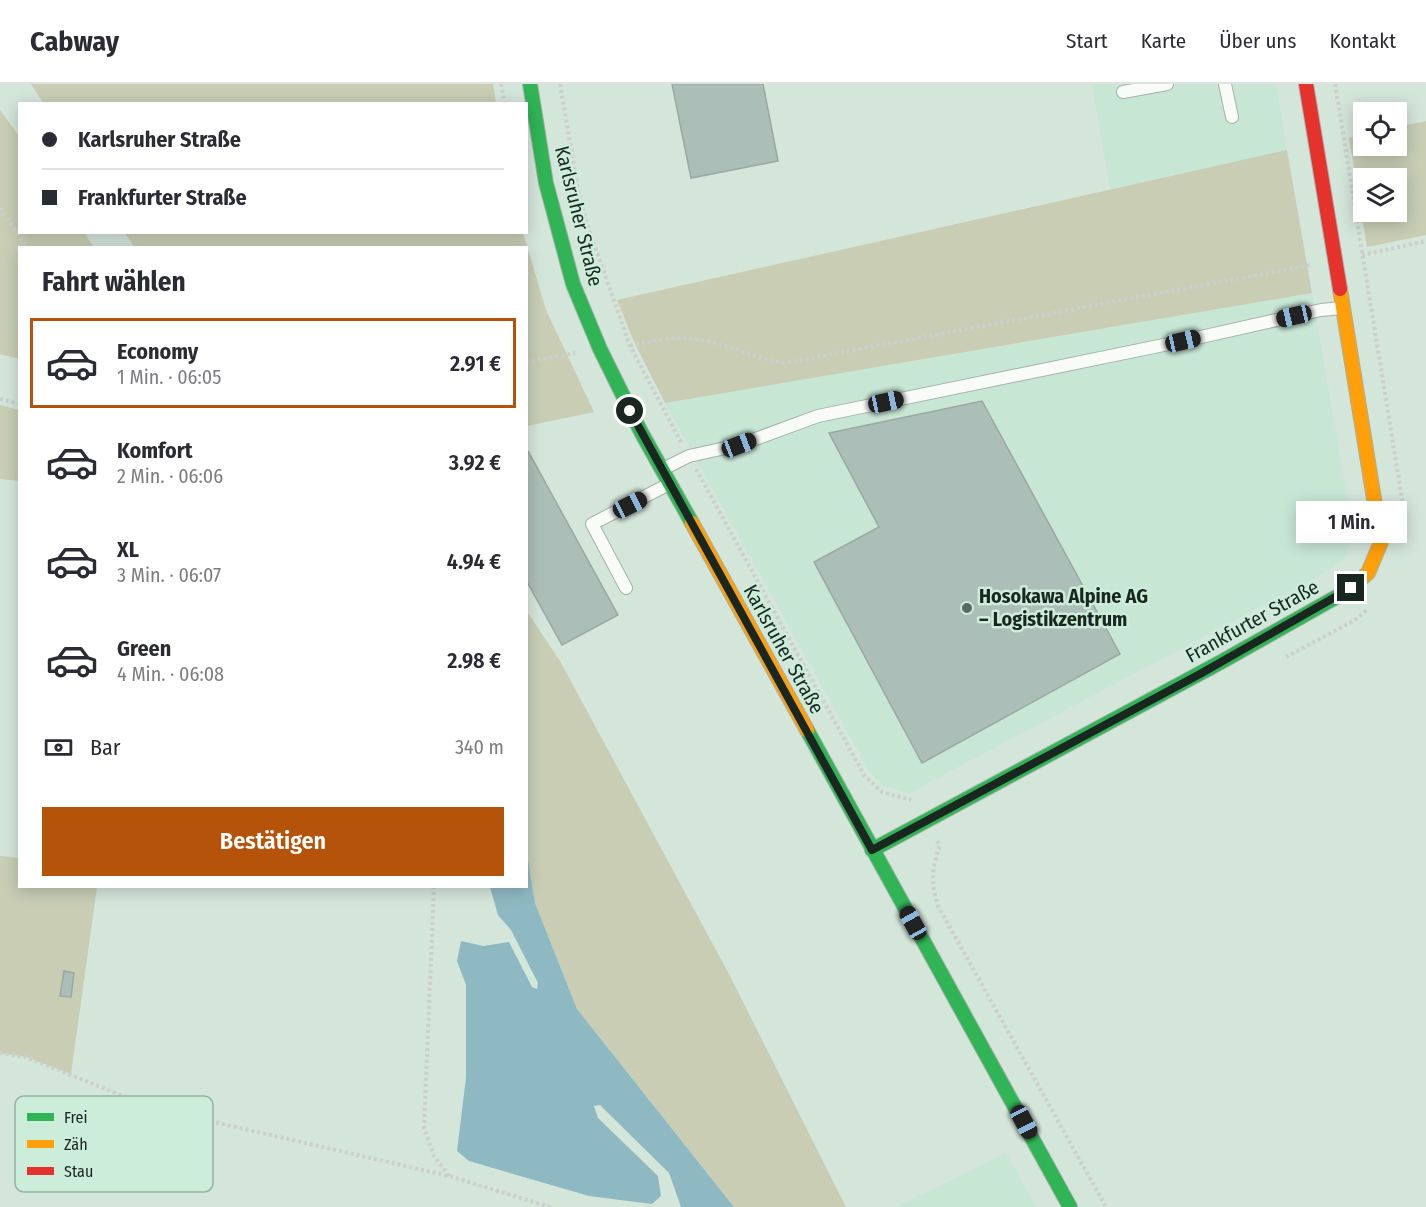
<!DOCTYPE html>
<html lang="de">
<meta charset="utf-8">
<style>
body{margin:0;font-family:"Fira Sans Condensed",sans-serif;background:#f7f7f7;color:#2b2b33;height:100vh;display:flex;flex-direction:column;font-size:22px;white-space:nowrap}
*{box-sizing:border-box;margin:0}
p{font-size:20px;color:#7c7c81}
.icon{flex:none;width:33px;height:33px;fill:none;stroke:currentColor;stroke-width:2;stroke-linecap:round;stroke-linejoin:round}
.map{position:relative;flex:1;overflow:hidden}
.drawer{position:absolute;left:18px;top:162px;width:510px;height:642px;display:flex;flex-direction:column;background:#fff;border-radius:0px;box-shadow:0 3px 15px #0003}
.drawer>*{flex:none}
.guide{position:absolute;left:18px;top:18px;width:510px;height:132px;border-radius:0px;box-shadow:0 3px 15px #0003;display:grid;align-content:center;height:132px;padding:0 24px;background:#fff}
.tools{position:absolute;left:1353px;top:18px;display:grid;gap:12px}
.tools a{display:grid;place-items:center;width:54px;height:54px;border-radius:0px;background:#fff;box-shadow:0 3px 15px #0003;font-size:30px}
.end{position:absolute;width:27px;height:27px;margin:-14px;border:8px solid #1a2720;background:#fff;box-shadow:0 0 0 3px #fff}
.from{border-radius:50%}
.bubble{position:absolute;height:42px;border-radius:0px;background:#fff;box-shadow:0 3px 15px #0003;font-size:20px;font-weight:600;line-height:42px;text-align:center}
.car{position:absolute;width:18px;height:36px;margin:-18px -9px;border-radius:8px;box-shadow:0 0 4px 2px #0007;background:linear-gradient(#222 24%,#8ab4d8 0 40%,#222 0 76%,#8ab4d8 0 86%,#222 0)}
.guide b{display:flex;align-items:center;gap:21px;height:57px;font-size:22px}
.guide b+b{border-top:2px solid #e1e1e2}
.guide i{width:15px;height:15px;background:#2b2b33}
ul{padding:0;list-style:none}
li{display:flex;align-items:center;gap:18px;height:90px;margin:0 12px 9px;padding:0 12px;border:3px solid transparent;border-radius:0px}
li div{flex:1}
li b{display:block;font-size:22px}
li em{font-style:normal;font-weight:600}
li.on{border-color:#b45309}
li>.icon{width:54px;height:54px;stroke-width:1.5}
h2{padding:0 24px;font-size:27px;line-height:72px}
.pay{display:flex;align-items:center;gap:15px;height:66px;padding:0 24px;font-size:22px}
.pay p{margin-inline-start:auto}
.action{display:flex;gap:12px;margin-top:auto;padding:12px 24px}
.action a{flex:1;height:69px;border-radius:0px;background:#b45309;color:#fff;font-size:24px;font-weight:600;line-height:69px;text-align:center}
header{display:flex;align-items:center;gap:36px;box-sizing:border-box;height:84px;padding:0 30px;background:#fff;border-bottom:2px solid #e1e1e2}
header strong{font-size:28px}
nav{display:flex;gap:33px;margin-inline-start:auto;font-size:21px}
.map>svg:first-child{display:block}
</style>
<header>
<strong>Cabway</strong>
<nav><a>Start</a><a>Karte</a><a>Über uns</a><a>Kontakt</a></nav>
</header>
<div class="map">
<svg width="1426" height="1123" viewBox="0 0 1426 1123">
<rect width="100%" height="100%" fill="#d4e5da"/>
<path fill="#c7e6d4" d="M1092 0H1276L1287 66 1110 105Z
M1312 209 1351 437 1350 458 1345 473 1333 484 909 709 884 702 869 687 665 319Z
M1006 1069 1036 1123H896Z"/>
<path fill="#c8cdb4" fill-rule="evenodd" d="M31 0H493L496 19 44 20Z
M0 26 19 52 20 148 84 149 94 163 20 164 19 275 0 270Z
M1426 37V151L1367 163 1349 54 1363 50 1364 62H1396L1397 43ZM1396 94V128H1364V94Z
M1287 66 1312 209 665 319 634 258 617 216Z
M125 149H523L546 226 594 328 527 342 526 164H135Z
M0 321 19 326V397L0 395Z
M526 526 560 577 730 892 846 1123H734L577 925 535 819 527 769Z
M0 772 19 774 20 802 97 803 71 990 26 973 0 969Z"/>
<path fill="#8fb9c2" d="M527 769 535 819 577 925 734 1123H681L669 1089 600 1021 594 1022 598 1034 658 1092 661 1112 652 1120 589 1112 469 1077 457 1067 466 994V901L457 877 461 857 483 862 509 858 532 903 537 905 538 899 511 846 498 831 490 803 526 802Z"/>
<path fill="#acbeb8" stroke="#99a8a3" stroke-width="1.5" d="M672 0H763L778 77 691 94Z
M982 317 1120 570 922 679 814 478 879 443 829 349Z
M526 367H528L618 531 562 561 526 496Z
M64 887 74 889 71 913 60 912Z"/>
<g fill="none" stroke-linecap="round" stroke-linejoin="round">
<defs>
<path id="lane" d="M1225 0 1232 33
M1123 8 1167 0
M663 385 689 372 739 361 818 332 1183 257 1321 226 1342 224
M626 504 592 440 669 400"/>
<path id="fast" d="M530 0 546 99 573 200 600 265 641 348 692 439
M807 646 1070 1123
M872 766 1221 578 1347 507"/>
<path id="slow" d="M1340 205 1381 458 1368 489 1347 507
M692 439 807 646"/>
<path id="jam" d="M1306 0 1340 205"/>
</defs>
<use href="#lane" stroke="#a4b1a9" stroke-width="14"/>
<use href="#fast" stroke="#a4b1a9" stroke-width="16"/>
<use href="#slow" stroke="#a4b1a9" stroke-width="16"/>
<use href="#jam" stroke="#a4b1a9" stroke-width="16"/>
<path stroke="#cbd0cc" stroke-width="4" stroke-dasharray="3 3" stroke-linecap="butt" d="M501 0 505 20
M560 0 579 111 586 137 630 262 682 360
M1335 0 1404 427
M0 124 27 164
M1362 171 1426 157
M630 262C656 256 681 251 708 257 734 263 756 275 784 279L1311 181
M526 278 575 269
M0 315 20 320
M696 385 864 691 882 708 911 716
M1286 573 1355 536 1367 526
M937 757 940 762C931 785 931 798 938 822L1106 1123
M434 802 424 1044 434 1072 449 1092
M0 969 26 973 153 1024 449 1092 550 1123"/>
<use href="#lane" stroke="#f9fbf9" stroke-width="12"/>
<use href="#fast" stroke="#30b455" stroke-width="14"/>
<use href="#slow" stroke="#ff9f0a" stroke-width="14"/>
<use href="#jam" stroke="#e5322d" stroke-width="14"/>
</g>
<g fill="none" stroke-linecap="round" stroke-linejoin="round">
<path stroke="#1a2720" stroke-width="8" d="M630 327 872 766 1200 590 1351 504"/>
</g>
<circle fill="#5b6a61" stroke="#ccedd9" stroke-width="2" cx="967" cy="524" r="6"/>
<g text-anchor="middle" stroke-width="5" stroke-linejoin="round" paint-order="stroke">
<g font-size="20" fill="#1a2720" stroke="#ccedd9">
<text transform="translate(579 132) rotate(76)" y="7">Karlsruher Straße</text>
<text transform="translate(1252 537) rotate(-29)" y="7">Frankfurter Straße</text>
<text transform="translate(784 565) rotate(61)" y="7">Karlsruher Straße</text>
</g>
<g font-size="20" font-weight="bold" fill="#1a2720" stroke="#ccedd9" text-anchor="start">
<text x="979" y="519">Hosokawa Alpine AG<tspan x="979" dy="23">– Logistikzentrum</tspan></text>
</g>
</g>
<rect x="15" y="1012" width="198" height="96" rx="9" fill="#ccedd9" stroke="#97b2a2" stroke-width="1.5"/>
<rect x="27" y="1029" width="27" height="8" fill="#30b455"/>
<rect x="27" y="1056" width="27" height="8" fill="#ff9f0a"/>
<rect x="27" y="1083" width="27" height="8" fill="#e5322d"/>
<g font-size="16" fill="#1a2720">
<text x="64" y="1039">Frei</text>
<text x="64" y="1066">Zäh</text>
<text x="64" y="1093">Stau</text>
</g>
</svg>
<div class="tools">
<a><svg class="icon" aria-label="locate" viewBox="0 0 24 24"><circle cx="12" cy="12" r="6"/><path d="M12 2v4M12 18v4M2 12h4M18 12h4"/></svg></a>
<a><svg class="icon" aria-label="layers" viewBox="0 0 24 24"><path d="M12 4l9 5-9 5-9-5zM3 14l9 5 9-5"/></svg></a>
</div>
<i class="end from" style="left:630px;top:327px"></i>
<i class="end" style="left:1351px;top:504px"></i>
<div class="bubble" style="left:1296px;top:417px;width:111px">1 Min.</div>
<i class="car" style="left:1294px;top:232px;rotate:257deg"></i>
<i class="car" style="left:1183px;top:257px;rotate:77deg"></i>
<i class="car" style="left:886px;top:318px;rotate:78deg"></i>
<i class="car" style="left:739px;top:361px;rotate:69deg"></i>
<i class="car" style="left:630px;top:421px;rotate:63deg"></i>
<i class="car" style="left:913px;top:839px;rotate:331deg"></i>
<i class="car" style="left:1024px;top:1038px;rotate:152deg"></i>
<div class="guide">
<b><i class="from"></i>Karlsruher Straße</b>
<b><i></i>Frankfurter Straße</b>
</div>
<section class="drawer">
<h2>Fahrt wählen</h2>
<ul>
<li class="on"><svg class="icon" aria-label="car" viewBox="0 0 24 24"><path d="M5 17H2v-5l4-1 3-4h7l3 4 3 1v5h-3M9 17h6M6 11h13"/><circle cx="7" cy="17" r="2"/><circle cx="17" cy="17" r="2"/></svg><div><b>Economy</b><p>1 Min. · 06:05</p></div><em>2.91 €</em></li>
<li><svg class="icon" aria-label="car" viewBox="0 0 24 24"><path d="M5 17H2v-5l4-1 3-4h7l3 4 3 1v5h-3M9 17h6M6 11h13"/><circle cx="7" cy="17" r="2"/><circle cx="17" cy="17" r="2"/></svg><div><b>Komfort</b><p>2 Min. · 06:06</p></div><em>3.92 €</em></li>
<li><svg class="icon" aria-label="car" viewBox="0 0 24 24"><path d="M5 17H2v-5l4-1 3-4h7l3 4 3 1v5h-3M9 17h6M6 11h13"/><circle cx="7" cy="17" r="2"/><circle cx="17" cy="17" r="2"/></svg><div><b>XL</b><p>3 Min. · 06:07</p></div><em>4.94 €</em></li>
<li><svg class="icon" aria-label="car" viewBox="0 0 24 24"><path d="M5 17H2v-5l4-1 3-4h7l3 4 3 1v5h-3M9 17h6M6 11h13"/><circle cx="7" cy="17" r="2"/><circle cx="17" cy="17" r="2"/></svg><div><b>Green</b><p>4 Min. · 06:08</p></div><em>2.98 €</em></li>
</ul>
<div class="pay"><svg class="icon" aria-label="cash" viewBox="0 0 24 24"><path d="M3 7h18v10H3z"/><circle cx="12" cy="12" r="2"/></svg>Bar<p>340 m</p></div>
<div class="action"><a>Bestätigen</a></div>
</section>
</div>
